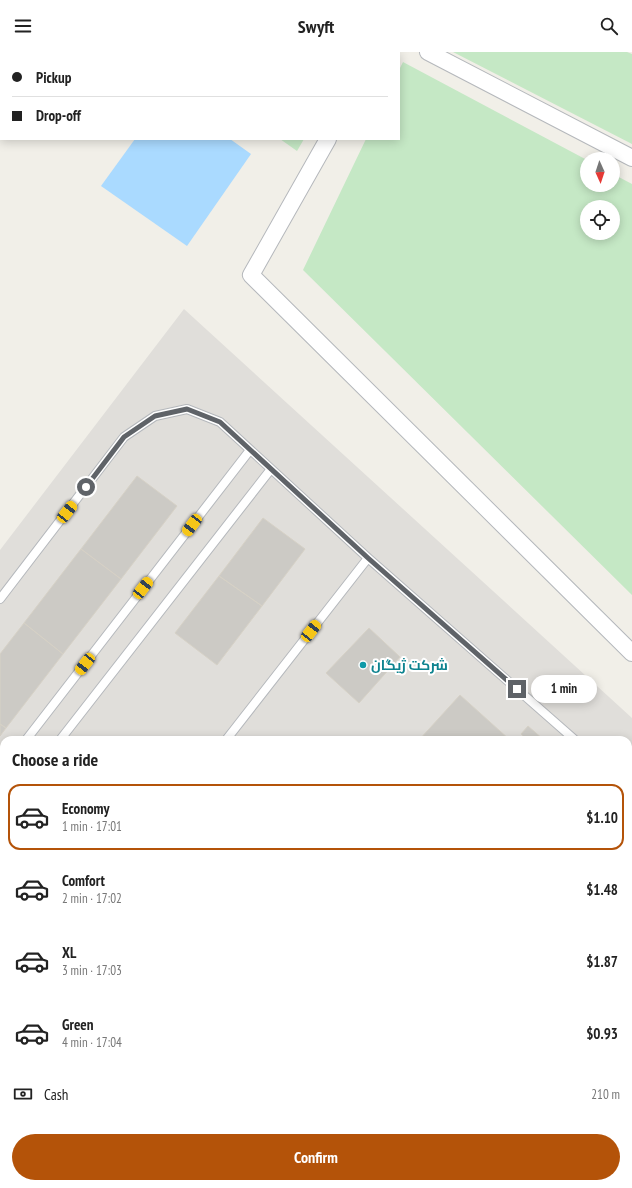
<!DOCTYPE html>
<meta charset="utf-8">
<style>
body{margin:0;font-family:"PT Sans Narrow",Cairo,sans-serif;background:#f2f2f2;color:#222;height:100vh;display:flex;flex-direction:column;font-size:15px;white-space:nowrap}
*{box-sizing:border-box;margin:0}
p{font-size:13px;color:#767676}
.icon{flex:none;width:22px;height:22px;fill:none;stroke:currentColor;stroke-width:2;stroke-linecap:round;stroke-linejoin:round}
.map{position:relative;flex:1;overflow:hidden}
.drawer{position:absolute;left:0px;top:684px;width:632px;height:452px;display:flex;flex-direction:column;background:#fff;border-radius:12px 12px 0 0;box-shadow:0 2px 10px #0003}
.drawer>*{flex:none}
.guide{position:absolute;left:0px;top:0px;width:400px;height:88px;box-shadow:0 2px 10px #0003;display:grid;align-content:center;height:88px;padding:0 12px;background:#fff}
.needle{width:26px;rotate:177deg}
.fabs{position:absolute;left:580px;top:100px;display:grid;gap:8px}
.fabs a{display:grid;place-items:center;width:40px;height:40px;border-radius:50%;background:#fff;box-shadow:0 2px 10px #0003;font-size:20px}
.end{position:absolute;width:18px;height:18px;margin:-9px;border:5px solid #5f6368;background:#fff;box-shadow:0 0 0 2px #fff}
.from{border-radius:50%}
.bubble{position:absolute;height:28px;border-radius:14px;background:#fff;box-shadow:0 2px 10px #0003;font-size:13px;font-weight:600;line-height:28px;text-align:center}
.car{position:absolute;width:12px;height:24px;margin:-12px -6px;border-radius:5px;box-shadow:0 0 3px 1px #0007;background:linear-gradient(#f5c518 24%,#345 0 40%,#f5c518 0 76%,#345 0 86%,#f5c518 0)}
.guide b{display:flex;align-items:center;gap:14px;height:38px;font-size:15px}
.guide b+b{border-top:1px solid #e0e0e0}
.guide i{width:10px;height:10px;background:#222}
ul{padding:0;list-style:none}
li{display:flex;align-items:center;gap:12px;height:66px;margin:0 8px 6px;padding:0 4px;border:2px solid transparent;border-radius:12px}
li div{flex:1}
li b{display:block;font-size:15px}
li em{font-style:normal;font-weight:600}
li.current{border-color:#b45309}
li>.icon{width:36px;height:36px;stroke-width:1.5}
h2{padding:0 12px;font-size:18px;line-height:48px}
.pay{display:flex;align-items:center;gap:10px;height:44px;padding:0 12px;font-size:15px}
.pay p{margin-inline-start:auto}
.primary-button{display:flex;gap:8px;margin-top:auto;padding:8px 12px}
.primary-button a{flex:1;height:46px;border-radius:24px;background:#b45309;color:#fff;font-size:16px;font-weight:600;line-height:46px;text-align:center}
header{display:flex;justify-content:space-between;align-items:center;height:52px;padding:0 12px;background:#fff;font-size:18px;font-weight:600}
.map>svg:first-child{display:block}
</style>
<header><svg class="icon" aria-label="menu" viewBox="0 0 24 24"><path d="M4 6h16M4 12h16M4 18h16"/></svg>Swyft<svg class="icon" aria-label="search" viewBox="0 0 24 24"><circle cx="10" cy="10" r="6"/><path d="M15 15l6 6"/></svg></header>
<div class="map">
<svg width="632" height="1136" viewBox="0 0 632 1136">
<rect width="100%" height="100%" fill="#f1efe8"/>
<path fill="#e0deda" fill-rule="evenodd" d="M184 257 632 666V1136H0V498ZM4 688H628V1132H4Z"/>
<path fill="#c5e8c5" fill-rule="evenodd" d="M192 0H355L191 1Z
M453 0H627L632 2V92Z
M403 10 587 108V133H613V122L632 132V543L303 218 366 87H399V18ZM587 155H613V181H587Z
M280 87H304L297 99Z"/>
<path fill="#aadaff" d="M135 87H230L251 102 187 194 101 134Z"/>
<path fill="#cccac5" stroke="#d6d1c6" d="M137 424 177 454 121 527 81 497Z
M263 466 305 497 262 554 219 524Z
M81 497 121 527 63 602 24 571Z
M219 524 262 554 217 613 175 581Z
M24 571 63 602 6 676 0 672V602Z
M369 576 400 605 359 651 326 621Z
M460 643 510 688H419Z
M0 672 6 676 0 684Z
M528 674 544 688H527L521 682Z
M628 766 632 769V782L628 779Z
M632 928V1015L628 1012V932Z
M4 1040V1094L0 1090V1044Z
M0 1123 4 1126V1132H11L16 1136H0Z
M124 1132H226L223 1136H120Z
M441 1132H462L466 1136H438Z
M525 1132H563L559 1136H530Z"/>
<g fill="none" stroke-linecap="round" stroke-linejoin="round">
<defs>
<path id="lane" d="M0 547 124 385 155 364 187 357 220 370 368 506 575 688
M26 688 250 398
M60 688 271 417
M226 688 368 506
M0 722 4 717
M628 735 632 738
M0 765 4 759
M0 977 4 972
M628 1128 632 1123
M396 1132 401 1136
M497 1136 501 1132
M621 1136 625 1132"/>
<path id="street" d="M428 0 632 106
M377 1 378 0
M328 87 251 223 632 601"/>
</defs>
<use href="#lane" stroke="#b5b8bc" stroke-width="10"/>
<use href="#street" stroke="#b5b8bc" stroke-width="18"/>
<use href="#lane" stroke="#fff" stroke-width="8"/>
<use href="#street" stroke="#fff" stroke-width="16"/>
</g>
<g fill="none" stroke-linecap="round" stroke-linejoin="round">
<path stroke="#5f6368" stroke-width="5" d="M86 435 124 385 155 364 187 357 220 370 368 506 517 637"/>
</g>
<circle fill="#0f9aa8" stroke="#fff" stroke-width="1.5" cx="363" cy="613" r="4"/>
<g text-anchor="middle" stroke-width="4" stroke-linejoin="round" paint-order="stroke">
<g font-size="14" font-weight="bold" fill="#0d838f" stroke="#fff" text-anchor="start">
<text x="371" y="618">شرکت ژیگان</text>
</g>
</g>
</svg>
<div class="fabs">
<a><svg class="needle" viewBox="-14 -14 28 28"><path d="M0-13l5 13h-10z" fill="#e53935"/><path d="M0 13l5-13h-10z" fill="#767676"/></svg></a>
<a><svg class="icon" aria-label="locate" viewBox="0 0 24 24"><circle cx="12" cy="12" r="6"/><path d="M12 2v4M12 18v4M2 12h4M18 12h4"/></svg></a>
</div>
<i class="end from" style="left:86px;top:435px"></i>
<i class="end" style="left:517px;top:637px"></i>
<div class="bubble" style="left:531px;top:623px;width:66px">1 min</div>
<i class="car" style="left:67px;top:460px;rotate:38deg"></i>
<i class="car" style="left:192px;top:473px;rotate:217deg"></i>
<i class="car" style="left:143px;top:536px;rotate:38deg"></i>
<i class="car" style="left:311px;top:579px;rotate:38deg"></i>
<i class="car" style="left:85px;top:612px;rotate:218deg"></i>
<div class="guide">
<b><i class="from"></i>Pickup</b>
<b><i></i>Drop-off</b>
</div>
<section class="drawer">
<h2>Choose a ride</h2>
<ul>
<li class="current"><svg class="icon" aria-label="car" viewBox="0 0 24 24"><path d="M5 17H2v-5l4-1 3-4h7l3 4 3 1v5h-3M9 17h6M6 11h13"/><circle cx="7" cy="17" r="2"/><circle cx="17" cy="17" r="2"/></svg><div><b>Economy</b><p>1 min · 17:01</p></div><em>$1.10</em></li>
<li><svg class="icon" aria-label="car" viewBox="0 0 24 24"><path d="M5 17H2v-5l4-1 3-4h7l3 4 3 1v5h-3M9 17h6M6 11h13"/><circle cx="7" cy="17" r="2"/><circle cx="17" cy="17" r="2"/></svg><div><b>Comfort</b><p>2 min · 17:02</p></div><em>$1.48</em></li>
<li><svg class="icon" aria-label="car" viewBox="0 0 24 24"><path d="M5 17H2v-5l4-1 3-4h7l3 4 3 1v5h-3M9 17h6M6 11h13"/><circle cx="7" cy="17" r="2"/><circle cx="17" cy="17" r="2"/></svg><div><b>XL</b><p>3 min · 17:03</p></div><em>$1.87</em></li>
<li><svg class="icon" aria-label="car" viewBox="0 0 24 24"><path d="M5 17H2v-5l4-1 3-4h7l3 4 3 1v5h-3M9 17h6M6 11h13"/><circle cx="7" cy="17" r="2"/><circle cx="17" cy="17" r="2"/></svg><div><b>Green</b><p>4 min · 17:04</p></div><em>$0.93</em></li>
</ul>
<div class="pay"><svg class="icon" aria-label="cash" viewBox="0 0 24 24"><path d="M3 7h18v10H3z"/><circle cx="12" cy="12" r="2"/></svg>Cash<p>210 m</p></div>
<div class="primary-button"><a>Confirm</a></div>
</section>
</div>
